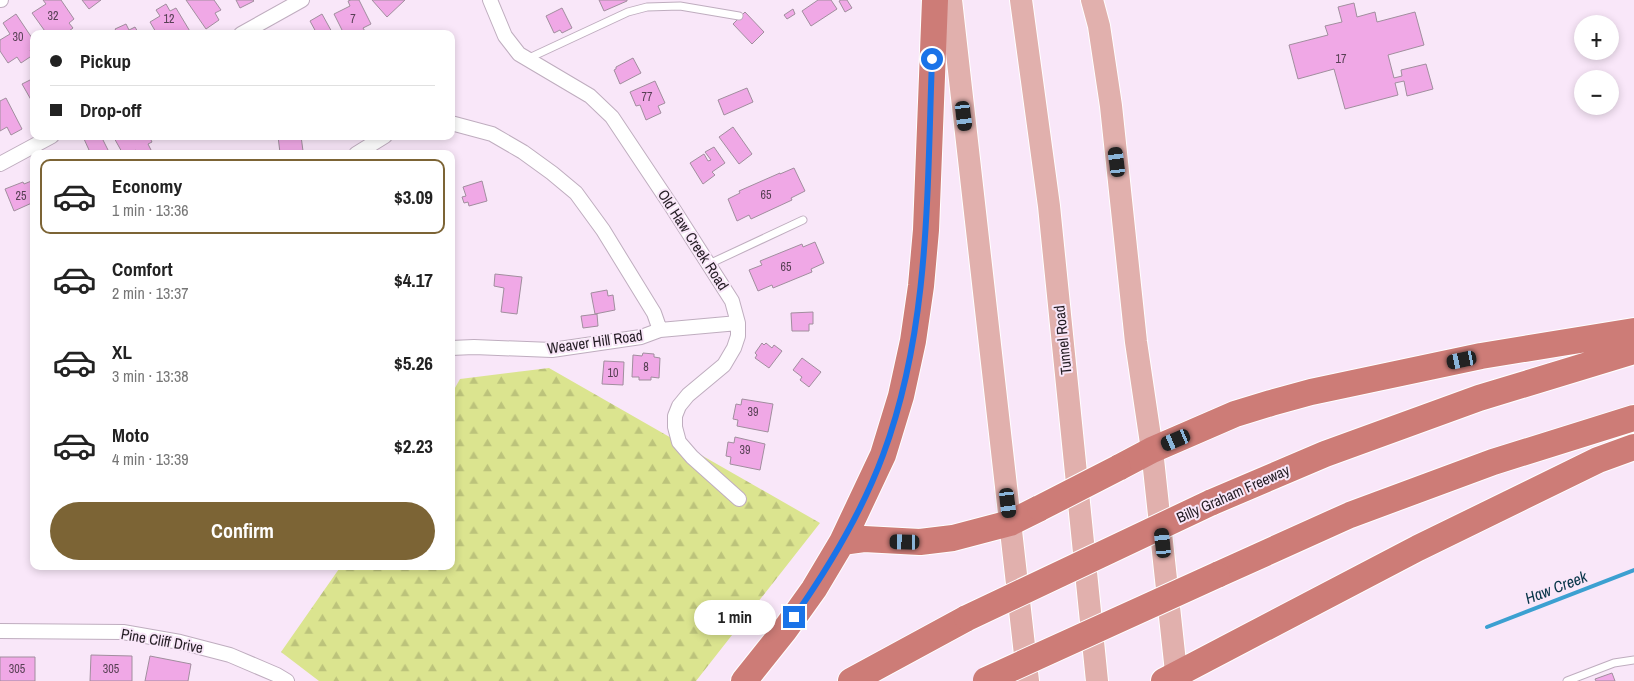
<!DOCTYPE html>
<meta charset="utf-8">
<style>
body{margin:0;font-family:"Archivo Narrow",sans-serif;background:#f2f2f2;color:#222;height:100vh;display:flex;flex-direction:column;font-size:19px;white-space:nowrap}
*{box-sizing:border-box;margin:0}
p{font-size:16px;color:#767676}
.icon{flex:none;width:28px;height:28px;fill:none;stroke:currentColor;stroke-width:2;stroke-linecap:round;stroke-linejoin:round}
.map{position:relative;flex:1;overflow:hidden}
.drawer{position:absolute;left:30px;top:150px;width:425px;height:420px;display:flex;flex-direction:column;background:#fff;border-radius:10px;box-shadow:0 2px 8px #0003}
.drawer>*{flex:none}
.guide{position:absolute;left:30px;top:30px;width:425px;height:110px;border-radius:10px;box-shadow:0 2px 8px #0003;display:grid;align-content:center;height:110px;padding:0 20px;background:#fff}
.tools{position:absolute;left:1574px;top:15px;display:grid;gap:10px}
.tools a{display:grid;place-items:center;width:45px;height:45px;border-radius:50%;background:#fff;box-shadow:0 2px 8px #0003;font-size:25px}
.end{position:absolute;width:22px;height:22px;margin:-11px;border:6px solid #1a73e8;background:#fff;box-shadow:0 0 0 2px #fff}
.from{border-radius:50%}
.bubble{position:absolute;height:35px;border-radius:18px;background:#fff;box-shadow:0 2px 8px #0003;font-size:16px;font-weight:800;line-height:35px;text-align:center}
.car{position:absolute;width:15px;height:30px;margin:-15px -8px;border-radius:6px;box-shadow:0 0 4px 1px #0007;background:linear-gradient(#222 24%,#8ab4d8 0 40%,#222 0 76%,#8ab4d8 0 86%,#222 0)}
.guide b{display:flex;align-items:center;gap:18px;height:48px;font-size:19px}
.guide b+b{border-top:1px solid #e0e0e0}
.guide i{width:12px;height:12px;background:#222}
ul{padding:9px 0 0;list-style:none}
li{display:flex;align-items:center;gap:15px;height:75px;margin:0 10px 8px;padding:0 10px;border:2px solid transparent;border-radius:10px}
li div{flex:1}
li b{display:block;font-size:19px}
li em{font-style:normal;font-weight:800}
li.current{border-color:#7c6435}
li>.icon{width:45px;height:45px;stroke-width:1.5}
.primary-button{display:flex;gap:10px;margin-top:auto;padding:10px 20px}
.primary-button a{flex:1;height:58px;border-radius:30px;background:#7c6435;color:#fff;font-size:20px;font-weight:800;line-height:58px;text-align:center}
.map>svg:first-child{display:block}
</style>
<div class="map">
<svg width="1634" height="681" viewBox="0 0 1634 681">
<defs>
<pattern id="forest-firs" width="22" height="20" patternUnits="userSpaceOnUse" patternTransform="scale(1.25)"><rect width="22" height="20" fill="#dbe48f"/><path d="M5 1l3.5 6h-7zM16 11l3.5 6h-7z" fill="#bcc37b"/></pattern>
</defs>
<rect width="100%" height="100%" fill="#f9e7f9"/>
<path fill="url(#forest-firs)" d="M549 368 820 523 696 681H319L281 652 341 566H451V395L460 379Z"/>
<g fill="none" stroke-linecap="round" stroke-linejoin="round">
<path stroke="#3ca0d1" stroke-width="4" d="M1487 627 1634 570"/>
</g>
<path fill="#f0a8e6" stroke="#a18e9e" d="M43 0H61L74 19 69 23 73 28 65 34H60L57 31 53 34H47L32 13 46 4Z
M82 0H101L89 9Z
M186 0H214L221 10 215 13 219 20 206 29Z
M236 0H253L254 1 240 8Z
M351 0H359L371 24 363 28 366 33 365 34H344L334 14 350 6 348 1Z
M372 0H405L387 17Z
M599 0H627V1L604 11Z
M818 0H831L837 9 811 26 802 11Z
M841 0H847L852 8 845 12 839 1Z
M1354 3 1357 17 1375 12 1377 22 1415 12 1424 45 1388 55 1394 78 1402 76 1401 70 1426 64 1433 89 1407 96 1404 81 1395 83 1398 95 1345 109 1334 69 1298 79 1289 45 1328 35 1325 26 1342 22 1338 7Z
M166 4 170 11 176 8 191 33 157 34 150 22 160 16 156 10Z
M562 8 572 28 562 33 560 30 554 33 546 16Z
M793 9 795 14 787 19 784 15Z
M745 12 764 32 752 44 733 24Z
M16 14 34 41V48L30 50 33 55 21 63 17 57 8 63 0 51V40L10 34 3 23Z
M322 14 333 34H313L316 32 310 21Z
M126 24 129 30 135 27 139 34H118L115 29Z
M633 58 641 73 620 84 614 70 616 69V67Z
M34 78V105L22 84Z
M655 81 665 103 658 106 661 113 646 120 640 105 636 106 630 92Z
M747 88 753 102 724 115 718 100Z
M6 98 22 129 11 135 7 127 0 131V101Z
M733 127 752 154 739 164 719 137Z
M88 136H101L110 154H82L89 150 84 139Z
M113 136H149L152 142 148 144 152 152 148 154H138L136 150 129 154H123Z
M278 136H301L303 151 280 153Z
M714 147 725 163 712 172 715 175 703 184 690 163 704 154 708 161 711 160 705 152Z
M794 168 805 191 791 198 792 200 751 219 749 215 737 221 728 199 740 193 739 191 780 173V174Z
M34 180V202L14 211 5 189 23 182 24 184Z
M482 181 487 201 469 206 468 202 464 203 462 197 466 196 463 187Z
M815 242 824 263 811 269 812 272 773 288 772 285 758 291 749 270 762 265 760 261 802 244 803 247Z
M495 274 522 277 517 314 501 312 504 288 494 286Z
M607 290 608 296 613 295 615 310 595 314 591 293Z
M813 312V324H809V331H792L791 313Z
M597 314 598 326 583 328 581 316Z
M762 343 764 345 766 343 772 348 774 345 782 351 769 368 755 358 757 355 755 353Z
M643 353 654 354V357L660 358 659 378 651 377V380H639V377H632L633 355 642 356Z
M802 358 821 372 809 387 800 380 802 377 793 370Z
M604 361 624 362 623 385 602 384Z
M742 399 773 404 768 432 737 426 738 420 733 419 736 404 741 405Z
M735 437 765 444 760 470 730 464 731 457 726 456 728 442 734 443Z
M91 655 132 656V681H90Z
M150 656 191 664 188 681H145Z
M0 657H35V681H0Z
M1612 673 1615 681H1596L1595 679Z"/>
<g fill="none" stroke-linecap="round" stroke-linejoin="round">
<defs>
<path id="service" d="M527 59 628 12 647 7 680 6 739 16
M709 264 803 220
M1567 681 1614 663 1634 660"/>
<path id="minor" d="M0 0H1
M490 0 505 36 519 54 590 96 612 117 672 207 732 301 738 323V336L734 348 724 365 688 395 679 406 675 416V427L679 442 692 457 739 499
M241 34 302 0
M451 123 492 134 523 152 552 173 576 193 603 230 654 313 660 330
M356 154 385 136
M0 164 52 136
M451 348 474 347 552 350 641 337 660 330 738 323
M0 631 123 632 180 642 230 655 277 675 287 681"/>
<path id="primary" d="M951 0 1028 681
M1021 0 1049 206 1097 681
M1092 0 1099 26 1111 106 1136 342 1152 450 1177 681"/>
<path id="motorway" d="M1118 468 1152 450 1235 414 1271 403 1311 392 1481 356 1634 331
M1210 503 1325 454 1479 398 1634 351
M842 542 864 539 920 542 953 538 1010 523 1040 508
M1217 575 1350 515 1493 462 1634 418
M744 681 784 631 814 589 842 542 883 455 901 396 913 341 921 286 926 230 935 0
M851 681 967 618
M1164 681 1418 548 1598 460 1634 447"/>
</defs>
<use href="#service" stroke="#bfadbf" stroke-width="9"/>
<use href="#minor" stroke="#bfadbf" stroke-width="16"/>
<use href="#primary" stroke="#fff" stroke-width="24"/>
<use href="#motorway" stroke="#fff" stroke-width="28"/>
<use href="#service" stroke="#fff" stroke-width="7"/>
<use href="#minor" stroke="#fff" stroke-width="14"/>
<use href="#primary" stroke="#e1b0ad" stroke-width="22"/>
<use href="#motorway" stroke="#cd7c77" stroke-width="26"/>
<defs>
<path id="motorway-bridge" d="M1040 508 1118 468
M967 618 1210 503
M986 680 1217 575"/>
</defs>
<use href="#motorway-bridge" stroke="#fff" stroke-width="28" stroke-linecap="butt"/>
<use href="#motorway-bridge" stroke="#cd7c77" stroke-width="26"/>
</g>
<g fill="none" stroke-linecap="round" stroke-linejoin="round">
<path stroke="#1a73e8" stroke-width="6" d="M794 617C829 567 862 512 883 455 930 329 927 191 932 59"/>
</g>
<g text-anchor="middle" stroke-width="4" stroke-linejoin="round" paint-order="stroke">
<g font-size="12" fill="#574054">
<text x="53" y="20">32</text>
<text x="169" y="23">12</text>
<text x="353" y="23">7</text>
<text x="18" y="41">30</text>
<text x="1341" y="63">17</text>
<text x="647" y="101">77</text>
<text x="766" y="199">65</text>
<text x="21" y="200">25</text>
<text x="786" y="271">65</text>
<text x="646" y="371">8</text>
<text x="613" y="377">10</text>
<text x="753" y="416">39</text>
<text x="745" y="454">39</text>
<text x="17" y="673">305</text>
<text x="111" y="673">305</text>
</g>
<g font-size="15" fill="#241d24" stroke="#f9e7f9">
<text transform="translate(693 240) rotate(57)" y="5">Old Haw Creek Road</text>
<text transform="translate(1063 340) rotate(-96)" y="5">Tunnel Road</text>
<text transform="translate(595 342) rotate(-8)" y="5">Weaver Hill Road</text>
<text transform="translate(1233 494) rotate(-24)" y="5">Billy Graham Freeway</text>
<text transform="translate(162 641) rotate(10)" y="5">Pine Cliff Drive</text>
</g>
<g font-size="16" font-style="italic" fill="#073448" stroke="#f9e7f9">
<text transform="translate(1556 587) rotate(-21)" y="6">Haw Creek</text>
</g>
</g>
</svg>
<div class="tools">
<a>+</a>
<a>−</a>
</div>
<i class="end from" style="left:932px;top:59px"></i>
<i class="end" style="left:794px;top:617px"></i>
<div class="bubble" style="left:694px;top:600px;width:82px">1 min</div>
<i class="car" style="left:964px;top:116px;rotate:173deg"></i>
<i class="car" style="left:1117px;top:162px;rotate:353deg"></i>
<i class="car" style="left:1462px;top:360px;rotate:258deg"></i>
<i class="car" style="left:1176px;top:440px;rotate:247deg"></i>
<i class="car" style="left:1008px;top:503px;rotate:173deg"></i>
<i class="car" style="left:905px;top:542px;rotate:271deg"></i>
<i class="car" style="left:1163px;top:543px;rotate:354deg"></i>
<div class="guide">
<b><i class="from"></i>Pickup</b>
<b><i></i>Drop-off</b>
</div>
<section class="drawer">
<ul>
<li class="current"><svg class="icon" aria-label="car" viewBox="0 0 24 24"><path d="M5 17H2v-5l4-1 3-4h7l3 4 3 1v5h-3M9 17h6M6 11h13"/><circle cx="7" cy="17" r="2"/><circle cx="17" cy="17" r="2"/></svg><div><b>Economy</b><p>1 min · 13:36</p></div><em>$3.09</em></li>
<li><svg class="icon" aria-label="car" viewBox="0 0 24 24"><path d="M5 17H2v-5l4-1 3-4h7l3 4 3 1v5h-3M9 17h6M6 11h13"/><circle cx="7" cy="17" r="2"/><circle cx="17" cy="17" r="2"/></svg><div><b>Comfort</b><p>2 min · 13:37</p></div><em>$4.17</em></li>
<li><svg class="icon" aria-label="car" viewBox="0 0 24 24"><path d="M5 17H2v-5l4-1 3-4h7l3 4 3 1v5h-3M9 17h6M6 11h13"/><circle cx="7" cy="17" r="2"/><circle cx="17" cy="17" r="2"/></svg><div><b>XL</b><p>3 min · 13:38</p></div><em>$5.26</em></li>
<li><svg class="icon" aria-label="car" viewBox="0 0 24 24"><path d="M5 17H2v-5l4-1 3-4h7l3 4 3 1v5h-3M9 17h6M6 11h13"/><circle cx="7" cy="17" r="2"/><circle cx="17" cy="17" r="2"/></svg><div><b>Moto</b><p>4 min · 13:39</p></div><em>$2.23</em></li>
</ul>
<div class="primary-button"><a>Confirm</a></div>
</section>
</div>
